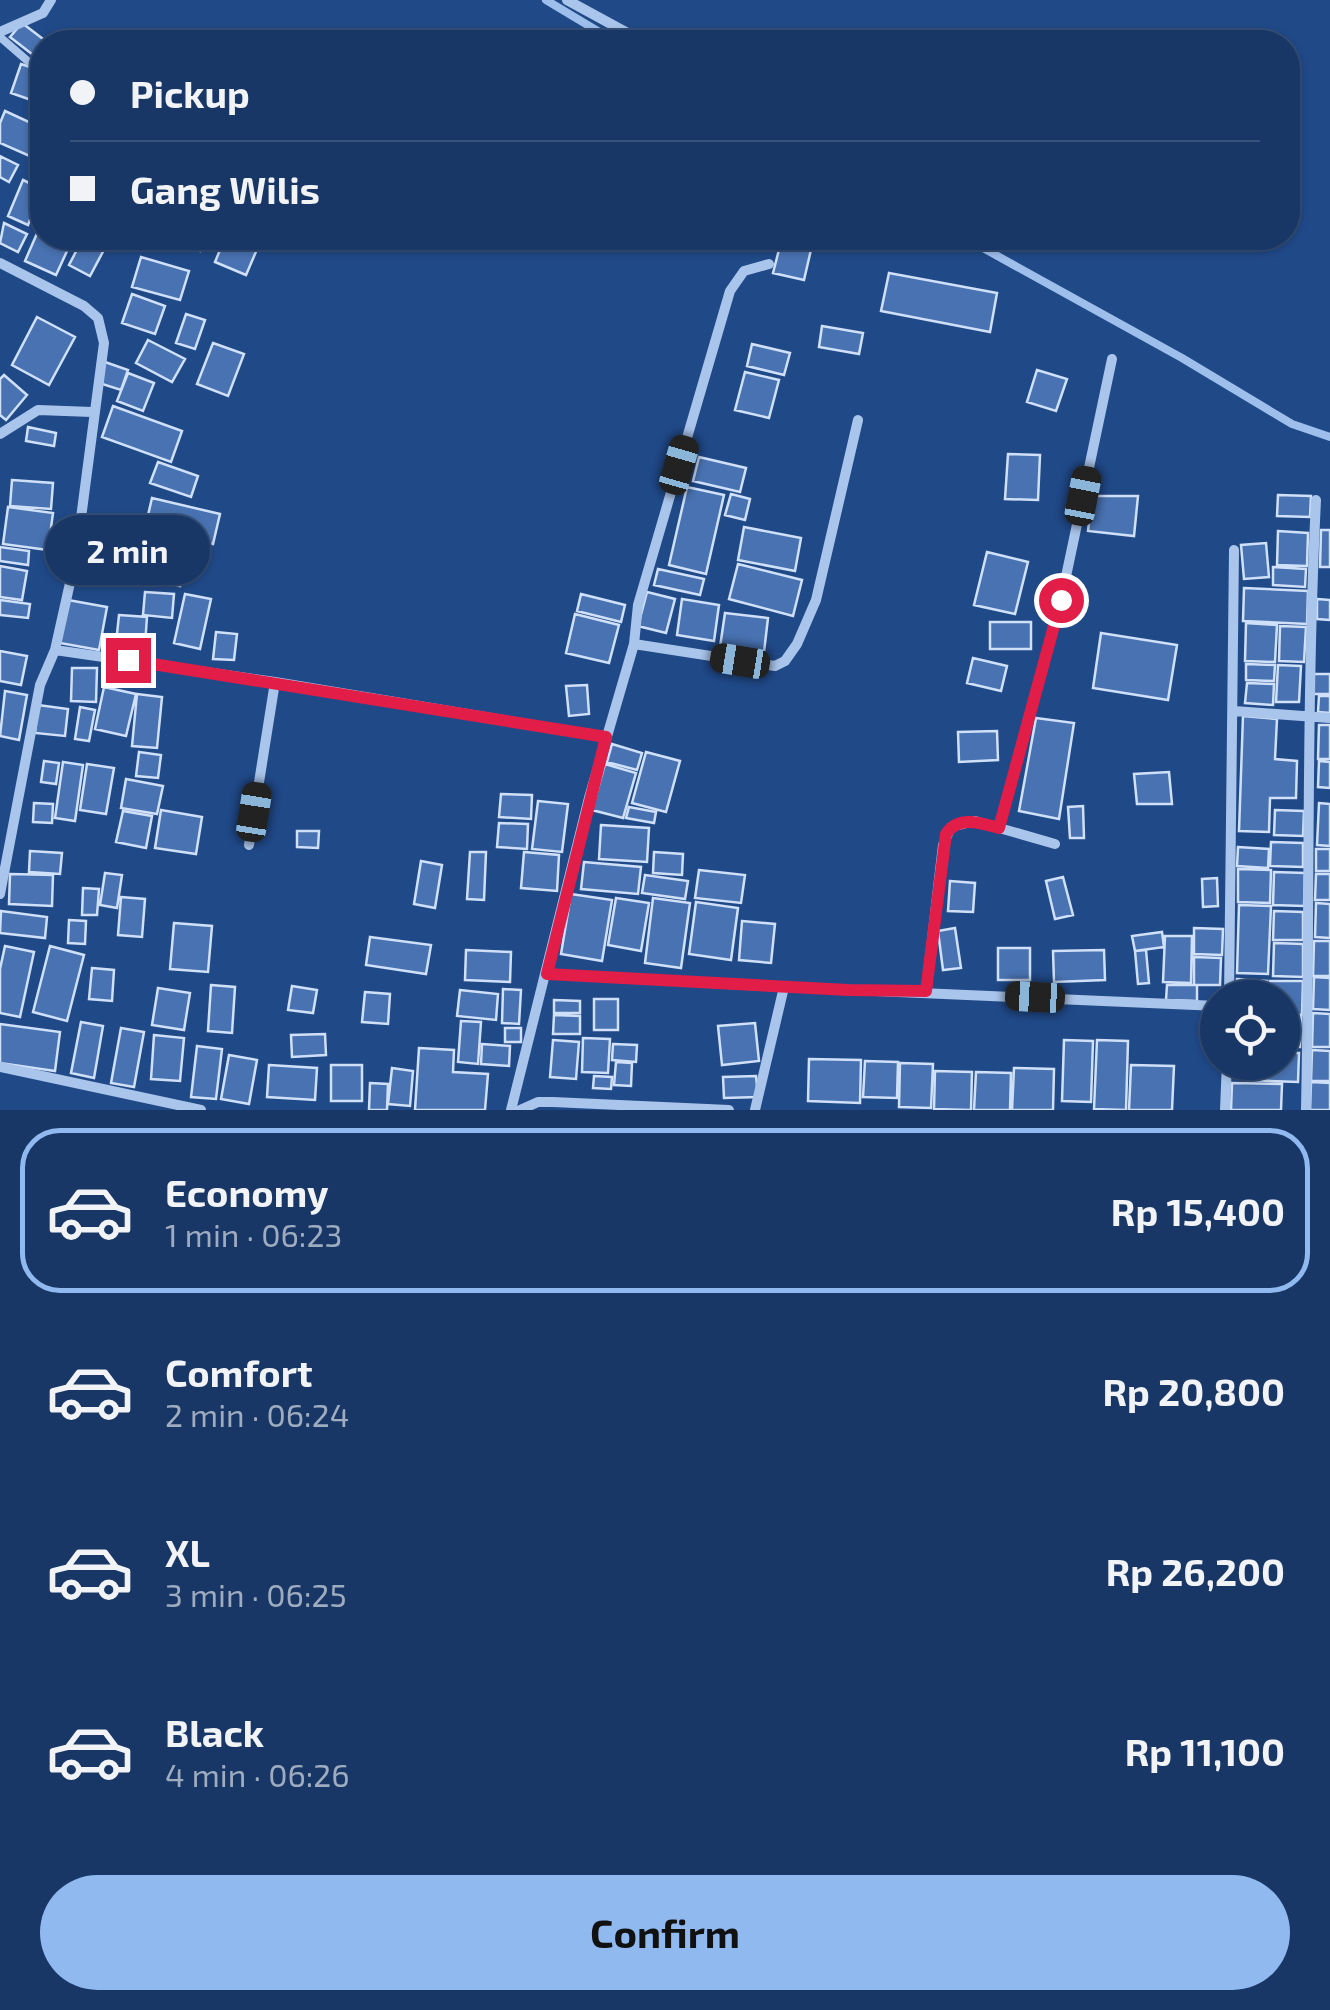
<!DOCTYPE html>
<meta charset="utf-8">
<style>
body{margin:0;font-family:"Exo 2",sans-serif;background:#213f6c;color:#f1f3f6;height:100vh;display:flex;flex-direction:column;font-size:38px;white-space:nowrap}
*{box-sizing:border-box;margin:0}
p{font-size:32px;color:#9facbf}
.icon{flex:none;width:55px;height:55px;fill:none;stroke:currentColor;stroke-width:2;stroke-linecap:round;stroke-linejoin:round}
.map{position:relative;height:1110px;overflow:hidden}
.side{display:flex;flex-direction:column;background:#183766;flex:1}
.side>*{flex:none}
.hud{position:absolute;left:30px;top:30px;width:1270px;height:220px;border-radius:40px;box-shadow:0 2px 8px #0004,0 0 0 2px #36517a;display:grid;align-content:center;height:220px;padding:0 40px;background:#183766}
.fabs{position:absolute;left:1200px;top:980px;display:grid;gap:20px}
.fabs a{display:grid;place-items:center;width:100px;height:100px;border-radius:50%;background:#183766;box-shadow:0 2px 8px #0004,0 0 0 2px #36517a;font-size:50px}
.end{position:absolute;width:45px;height:45px;margin:-22px;border:12px solid #e11d48;background:#fff;box-shadow:0 0 0 5px #fff}
.from{border-radius:50%}
.bubble{position:absolute;height:70px;border-radius:35px;background:#183766;box-shadow:0 2px 8px #0004,0 0 0 2px #36517a;font-size:32px;font-weight:700;line-height:70px;text-align:center}
.car{position:absolute;width:30px;height:60px;margin:-30px -15px;border-radius:12px;box-shadow:0 0 8px 2px #0007;background:linear-gradient(#222 24%,#8ab4d8 0 40%,#222 0 76%,#8ab4d8 0 86%,#222 0)}
.hud b{display:flex;align-items:center;gap:35px;height:95px;font-size:38px}
.hud b+b{border-top:2px solid #36517a}
.hud i{width:25px;height:25px;background:#f1f3f6}
ul{padding:18px 0 0;list-style:none}
li{display:flex;align-items:center;gap:30px;height:165px;margin:0 20px 15px;padding:0 20px;border:5px solid transparent;border-radius:40px}
li div{flex:1}
li b{display:block;font-size:38px}
li em{font-style:normal;font-weight:700}
li.on{border-color:#90b9f0}
li>.icon{width:90px;height:90px;stroke-width:1.5}
.action{display:flex;gap:20px;margin-top:auto;padding:20px 40px}
.action a{flex:1;height:115px;border-radius:60px;background:#90b9f0;color:#111;font-size:40px;font-weight:700;line-height:115px;text-align:center}
.map>svg:first-child{display:block}
</style>
<div class="map">
<svg width="1330" height="1110" viewBox="0 0 1330 1110">
<rect width="100%" height="100%" fill="#204988"/>
<g fill="none" stroke-linecap="round" stroke-linejoin="round">
<path stroke="#9ebfec" stroke-width="8" d="M546 0 616 42
M965 238 1182 358 1292 424 1330 437"/>
</g>
<path fill="#4872b1" stroke="#cfe0f8" stroke-width="2.5" d="M22 23 47 42H42V51L37 58 10 37Z
M21 64 42 71 37 102 11 93Z
M5 111 42 128 41 161 0 143V123Z
M0 156 18 165 9 182 0 177Z
M23 180 42 189 28 225 8 216Z
M42 222V238H73L56 275 25 261Z
M4 223 27 234 18 252 0 243Z
M83 238 106 246 90 276 69 265Z
M180 238H208L200 251Z
M225 238 261 240 246 275 215 262Z
M782 238 813 241 804 280 773 273Z
M141 257 189 271 180 300 132 287Z
M889 273 997 293 990 332 881 311Z
M132 294 165 306 155 334 122 323Z
M186 314 205 320 195 349 176 343Z
M37 317 75 337 49 385 12 365Z
M822 326 863 333 859 354 819 347Z
M148 340 185 359 172 382 136 363Z
M213 343 244 354 228 396 197 384Z
M752 344 790 353 784 375 747 366Z
M105 362 128 370 121 390 99 383Z
M1037 370 1067 379 1056 411 1027 402Z
M745 372 779 380 769 418 735 410Z
M128 373 154 383 143 411 117 401Z
M4 375 27 395 6 420 0 415V379Z
M113 406 182 431 171 462 102 437Z
M28 427 56 433 54 446 26 441Z
M1008 454 1040 455 1038 500 1005 499Z
M699 457 746 468 740 492 693 481Z
M158 462 198 476 191 497 150 483Z
M12 480 53 483 51 509 10 506Z
M687 487 724 495 706 574 669 565Z
M731 494 750 499 745 520 725 515Z
M1278 495 1311 496 1310 517 1277 516Z
M1092 496H1138L1134 536 1088 531Z
M152 498 220 514 213 544 145 528Z
M8 507 53 513 48 550 3 544Z
M89 524 123 528 120 549 86 544Z
M744 527 801 538 795 571 738 560Z
M1321 530H1330V567H1320Z
M1278 531 1308 533 1307 566 1277 565Z
M1266 543 1269 577 1244 579 1241 545Z
M126 544 184 552 180 586 122 578Z
M0 547 29 551 28 565 0 561Z
M987 552 1028 562 1015 614 974 605Z
M738 564 802 580 793 616 729 599Z
M0 566 27 571 22 600 0 597Z
M1273 567 1306 569 1305 587 1273 585Z
M658 569 704 579 700 595 654 585Z
M1244 588 1308 591 1307 624 1243 621Z
M145 592 174 594 172 618 143 615Z
M647 592 675 599 666 633 638 626Z
M185 594 211 599 200 649 174 643Z
M581 594 625 605 621 622 577 611Z
M682 599 719 605 714 641 677 635Z
M1317 599 1330 600V620L1317 619Z
M0 600 30 604 28 618 0 615Z
M68 600 107 607 99 650 60 643Z
M725 613 768 618 764 652 720 647Z
M575 614 619 625 609 663 566 653Z
M119 615 147 617 145 645 116 643Z
M990 622H1031V649H990Z
M1246 623 1277 625 1275 662 1245 661Z
M1280 626 1306 627 1304 662 1279 661Z
M216 632 237 634 234 660 213 659Z
M1101 633 1177 645 1168 700 1093 688Z
M0 651 27 656 21 685 0 681Z
M973 658 1007 666 1001 691 967 683Z
M1246 664 1275 665 1274 681 1246 680Z
M1278 665 1301 666 1299 702H1276Z
M72 668H97L96 702 71 701Z
M1312 674H1330V694H1312Z
M1247 683 1274 684 1273 705 1245 703Z
M587 685 589 714 569 716 566 686Z
M104 687 136 694 126 736 95 729Z
M5 691 27 695 19 740 0 736Z
M137 694 162 697 157 748 132 746Z
M1319 696H1330V713L1318 712Z
M38 705 68 709 65 736 35 733Z
M80 707 95 710 89 741 75 739Z
M1243 716 1277 719 1275 759 1297 761 1296 798H1270L1269 832 1239 831Z
M1036 718 1074 723 1059 819 1019 811Z
M1319 725H1330V759H1318Z
M997 731 998 760 959 762 958 732Z
M612 744 642 753 637 770 607 762Z
M139 752 161 755 158 778 136 776Z
M646 752 680 761 666 812 632 803Z
M44 761 59 763 56 784 41 782Z
M1319 761 1330 762V788L1318 787Z
M63 762 83 765 75 821 55 818Z
M87 764 114 768 106 814 80 810Z
M605 764 636 773 623 818 592 810Z
M1169 772 1172 804H1137L1134 774Z
M126 779 163 786 157 814 121 808Z
M501 794 532 795 531 819 499 817Z
M538 801 568 804 562 852 532 849Z
M34 803 53 804 52 823 33 822Z
M1319 803 1330 804V846L1317 845Z
M1083 806 1084 838H1070L1068 807Z
M629 807 656 812 654 823 626 818Z
M161 810 202 817 196 854 155 848Z
M1275 810 1304 811 1303 836 1274 835Z
M123 811 152 816 146 848 116 842Z
M499 823 528 824 527 849 497 847Z
M601 825 649 828 647 862 599 859Z
M297 831H319L318 848 297 847Z
M1271 842 1303 843V867L1270 866Z
M1238 847 1269 849 1268 868 1237 866Z
M1316 849H1330V871H1316Z
M30 851 62 853 60 874 29 872Z
M470 852H486L484 900 467 899Z
M524 852 559 855 557 891 521 888Z
M654 852 683 854 682 875 653 873Z
M421 861 442 865 435 908 414 904Z
M584 862 641 867 638 894 581 889Z
M1238 869 1271 870 1270 903 1238 902Z
M699 870 745 875 741 903 695 898Z
M1274 872 1305 873 1304 906 1273 905Z
M105 873 122 875 117 908 100 905Z
M10 874 53 875 52 906 9 904Z
M1316 874H1330V900H1315Z
M645 875 688 881 685 899 642 893Z
M1063 877 1073 915 1055 919 1046 881Z
M1217 878 1218 906 1203 907 1202 879Z
M950 881 975 883 973 912 948 911Z
M83 888 99 889 97 915H82Z
M571 894 612 900 602 961 561 954Z
M121 897 145 899 142 937 118 935Z
M616 898 649 903 641 951 608 945Z
M653 898 690 903 681 968 645 963Z
M696 902 738 908 731 960 689 954Z
M1316 903 1330 904V938L1315 937Z
M1239 905 1271 906 1268 974 1237 973Z
M1 911 47 917 45 938 0 933Z
M1274 911 1303 912V940H1273Z
M69 920 86 921 85 944 68 943Z
M742 921 775 924 771 963 739 960Z
M174 923 212 926 208 972 170 969Z
M955 928 961 968 943 970 938 931Z
M1194 928 1223 929 1222 955 1194 954Z
M1162 932 1164 947 1135 951 1132 936Z
M1165 936H1192L1191 983 1163 982Z
M370 937 431 945 426 974 366 965Z
M1314 941H1330V976H1313Z
M1274 943 1303 944V977L1273 976Z
M5 946 34 952 20 1017 0 1013V969Z
M50 946 84 955 67 1021 33 1012Z
M998 948H1030V980H998Z
M466 950 511 952 510 982 465 980Z
M1104 950 1105 980 1054 982 1053 951Z
M1146 950 1149 983 1138 984 1135 951Z
M1194 957 1221 958 1220 985H1194Z
M92 968 114 970 112 1001 89 999Z
M1314 977 1330 978V1010L1313 1009Z
M1237 979 1267 981 1266 998H1236Z
M1270 981H1303L1302 1015 1282 1014V998H1269Z
M211 985 235 987 232 1033 208 1031Z
M1167 985H1197V1001L1166 1000Z
M292 986 317 990 313 1013 288 1010Z
M158 988 190 993 184 1030 152 1025Z
M503 989 521 990 519 1024 502 1023Z
M460 990 498 994 496 1020 457 1016Z
M365 992 390 994 388 1024 362 1022Z
M594 999H618V1030H594Z
M554 1000 580 1001V1013H554Z
M1313 1013 1330 1014V1047H1312Z
M554 1015 580 1016V1034H553Z
M1282 1017H1301L1300 1047H1282Z
M461 1021 481 1022 478 1064 458 1062Z
M81 1022 103 1026 94 1078 71 1073Z
M755 1023 759 1061 722 1065 718 1026Z
M0 1024 60 1032 55 1071 0 1063Z
M121 1028 144 1032 134 1087 111 1083Z
M505 1028H521V1042H505Z
M325 1034 326 1055 292 1057 291 1035Z
M154 1035 184 1038 180 1081 151 1079Z
M583 1038 610 1039 608 1073 582 1072Z
M553 1040 579 1042 576 1079 550 1077Z
M1064 1040 1093 1041 1091 1102 1062 1101Z
M1097 1040 1128 1041 1126 1110 1094 1109Z
M482 1044 510 1046 509 1066 481 1064Z
M613 1044 637 1045 636 1062 612 1060Z
M197 1046 222 1049 216 1099 191 1097Z
M419 1048 454 1050 453 1072 488 1074 485 1110H415Z
M1312 1050 1330 1051V1081H1311Z
M1282 1052 1299 1053 1298 1082 1247 1080 1248 1062H1282Z
M229 1055 257 1060 249 1104 221 1099Z
M809 1059 861 1060 860 1103 808 1101Z
M865 1061 898 1062 897 1098 863 1097Z
M616 1062 632 1063 631 1086 614 1085Z
M900 1063 933 1064 931 1108 899 1107Z
M269 1065 317 1068 315 1100 267 1097Z
M331 1065H362V1101H331Z
M1131 1065 1174 1066 1172 1110H1129Z
M392 1068 413 1071 410 1106 388 1104Z
M1014 1068 1054 1069 1053 1110H1012Z
M935 1071 972 1072 971 1110 934 1109Z
M976 1072 1011 1073 1010 1110H974Z
M594 1076 612 1077 611 1089 593 1088Z
M756 1076 758 1097 724 1098 723 1077Z
M1311 1082 1330 1083V1110H1310Z
M370 1083 388 1084 387 1110H369Z
M1232 1083 1282 1084 1281 1110H1231Z"/>
<g fill="none" stroke-linecap="round" stroke-linejoin="round">
<path stroke="#aac5eb" stroke-width="8" d="M0 37 30 63 42 68"/>
<path stroke="#aac5eb" stroke-width="10" d="M567 0 644 42
M0 32 43 13 51 0
M0 263 84 306 98 318 104 343 76 556 55 650 40 685 0 894
M0 434 38 410 92 412
M634 644 775 666 785 661 797 644 816 600 858 420
M55 650 275 682 606 737
M1234 711 1330 718
M999 827 1061 600 1112 359
M249 845 275 682
M547 974 784 987
M926 991 943 845 951 827 975 821 1055 844
M1229 998 1234 550
M0 1067 201 1110
M511 1110 589 798 634 644 638 605 730 291 744 271 769 264
M520 1110 538 1102H553L729 1110
M755 1110 784 987 1218 1006
M1225 1110 1227 1062
M1306 1110C1310 907 1306 703 1316 500"/>
</g>
<g fill="none" stroke-linecap="round" stroke-linejoin="round">
<path stroke="#e11d48" stroke-width="12" d="M128 660 606 737 547 974 848 990 926 991 946 834C958 815 981 823 999 828L1061 600"/>
</g>
</svg>
<div class="fabs">
<a><svg class="icon" aria-label="locate" viewBox="0 0 24 24"><circle cx="12" cy="12" r="6"/><path d="M12 2v4M12 18v4M2 12h4M18 12h4"/></svg></a>
</div>
<i class="end from" style="left:1061px;top:600px"></i>
<i class="end" style="left:128px;top:660px"></i>
<div class="bubble" style="left:45px;top:515px;width:165px">2 min</div>
<i class="car" style="left:679px;top:465px;rotate:16deg"></i>
<i class="car" style="left:1083px;top:496px;rotate:11deg"></i>
<i class="car" style="left:740px;top:661px;rotate:279deg"></i>
<i class="car" style="left:254px;top:812px;rotate:9deg"></i>
<i class="car" style="left:1035px;top:997px;rotate:273deg"></i>
<div class="hud">
<b><i class="from"></i>Pickup</b>
<b><i></i>Gang Wilis</b>
</div>
</div>
<section class="side">
<ul>
<li class="on"><svg class="icon" aria-label="car" viewBox="0 0 24 24"><path d="M5 17H2v-5l4-1 3-4h7l3 4 3 1v5h-3M9 17h6M6 11h13"/><circle cx="7" cy="17" r="2"/><circle cx="17" cy="17" r="2"/></svg><div><b>Economy</b><p>1 min · 06:23</p></div><em>Rp 15,400</em></li>
<li><svg class="icon" aria-label="car" viewBox="0 0 24 24"><path d="M5 17H2v-5l4-1 3-4h7l3 4 3 1v5h-3M9 17h6M6 11h13"/><circle cx="7" cy="17" r="2"/><circle cx="17" cy="17" r="2"/></svg><div><b>Comfort</b><p>2 min · 06:24</p></div><em>Rp 20,800</em></li>
<li><svg class="icon" aria-label="car" viewBox="0 0 24 24"><path d="M5 17H2v-5l4-1 3-4h7l3 4 3 1v5h-3M9 17h6M6 11h13"/><circle cx="7" cy="17" r="2"/><circle cx="17" cy="17" r="2"/></svg><div><b>XL</b><p>3 min · 06:25</p></div><em>Rp 26,200</em></li>
<li><svg class="icon" aria-label="car" viewBox="0 0 24 24"><path d="M5 17H2v-5l4-1 3-4h7l3 4 3 1v5h-3M9 17h6M6 11h13"/><circle cx="7" cy="17" r="2"/><circle cx="17" cy="17" r="2"/></svg><div><b>Black</b><p>4 min · 06:26</p></div><em>Rp 11,100</em></li>
</ul>
<div class="action"><a>Confirm</a></div>
</section>
